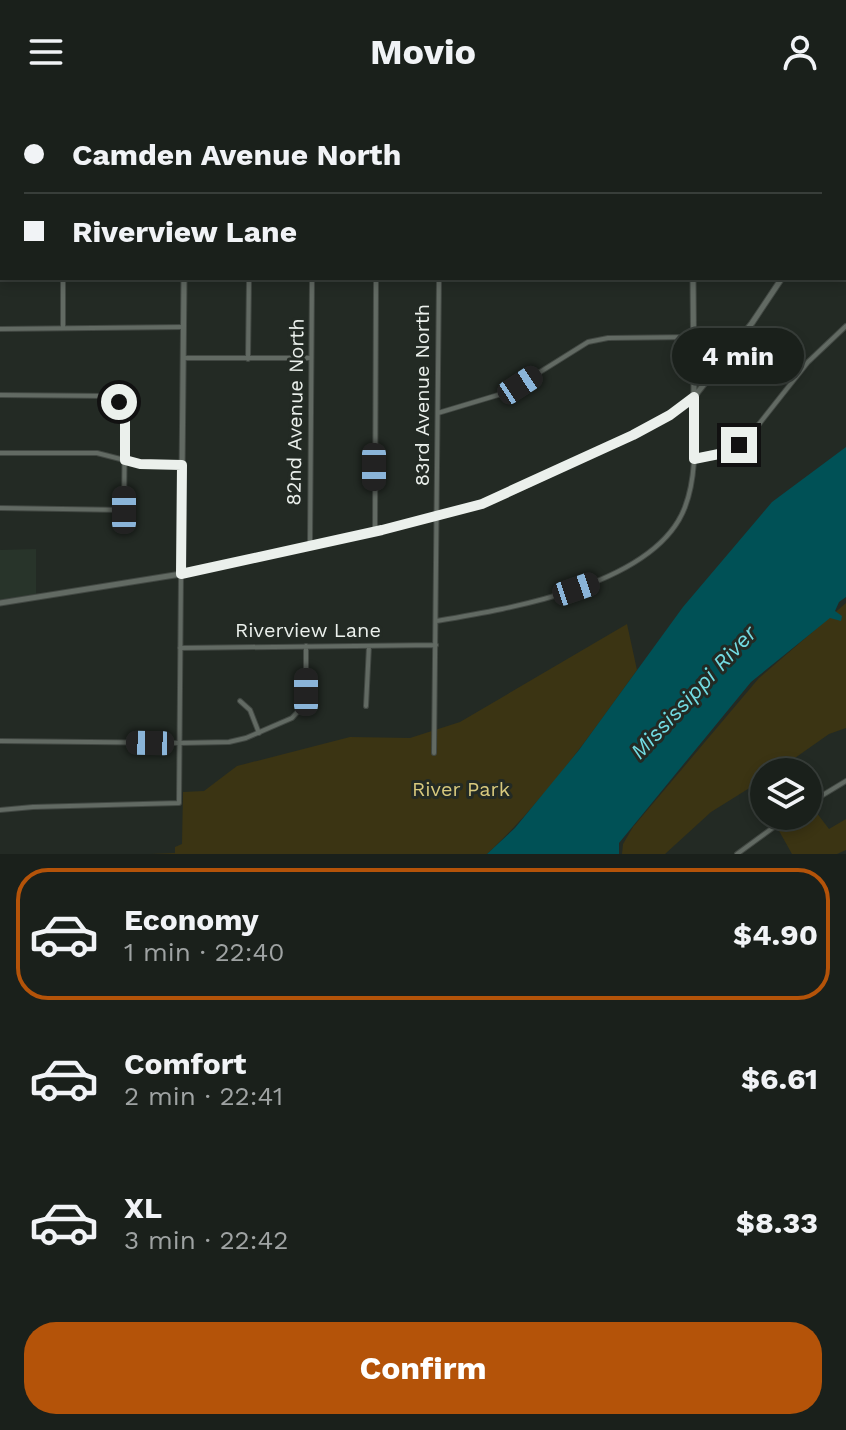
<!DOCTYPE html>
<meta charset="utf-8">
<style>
body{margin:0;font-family:"Work Sans",sans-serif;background:#272d28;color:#f1f3f6;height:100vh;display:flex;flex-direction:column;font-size:30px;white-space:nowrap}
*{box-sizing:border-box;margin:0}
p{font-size:26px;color:#9fa3a3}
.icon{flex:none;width:44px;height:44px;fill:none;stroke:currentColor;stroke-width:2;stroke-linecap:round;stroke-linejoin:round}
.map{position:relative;height:750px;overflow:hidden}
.sheet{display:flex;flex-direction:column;background:#1a201b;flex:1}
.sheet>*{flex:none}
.guide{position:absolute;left:0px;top:0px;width:846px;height:176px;box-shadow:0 4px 12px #0003,0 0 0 2px #383e3a;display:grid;align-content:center;height:176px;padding:0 24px;background:#1a201b}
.buttons{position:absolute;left:750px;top:654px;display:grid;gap:16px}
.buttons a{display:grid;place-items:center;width:72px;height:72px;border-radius:50%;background:#1a201b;box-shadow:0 4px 12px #0003,0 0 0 2px #383e3a;font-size:40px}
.end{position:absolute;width:36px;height:36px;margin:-18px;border:10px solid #ebf0ec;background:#111;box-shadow:0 0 0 4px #111}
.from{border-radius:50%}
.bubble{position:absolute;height:56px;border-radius:28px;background:#1a201b;box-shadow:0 4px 12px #0003,0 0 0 2px #383e3a;font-size:26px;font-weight:700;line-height:56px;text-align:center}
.car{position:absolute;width:24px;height:48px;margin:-24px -12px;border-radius:10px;box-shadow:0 0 6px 2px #0007;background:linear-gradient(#222 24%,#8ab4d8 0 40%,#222 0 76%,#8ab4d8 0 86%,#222 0)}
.guide b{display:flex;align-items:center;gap:28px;height:76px;font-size:30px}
.guide b+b{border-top:2px solid #383e3a}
.guide i{width:20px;height:20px;background:#f1f3f6}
ul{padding:14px 0 0;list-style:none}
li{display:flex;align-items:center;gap:24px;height:132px;margin:0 16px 12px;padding:0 8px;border:4px solid transparent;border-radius:32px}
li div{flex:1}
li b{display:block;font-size:30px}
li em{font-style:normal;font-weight:700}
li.selected{border-color:#b45309}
li>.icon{width:72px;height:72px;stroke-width:1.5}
.primary-button{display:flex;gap:16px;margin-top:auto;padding:16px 24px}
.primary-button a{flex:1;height:92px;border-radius:32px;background:#b45309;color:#fff;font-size:32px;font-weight:700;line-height:92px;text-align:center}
header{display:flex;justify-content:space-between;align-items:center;height:104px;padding:0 24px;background:#1a201b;font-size:36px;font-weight:700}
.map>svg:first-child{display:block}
</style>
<header><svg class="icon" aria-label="menu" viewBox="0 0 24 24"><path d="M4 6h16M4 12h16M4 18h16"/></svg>Movio<svg class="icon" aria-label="person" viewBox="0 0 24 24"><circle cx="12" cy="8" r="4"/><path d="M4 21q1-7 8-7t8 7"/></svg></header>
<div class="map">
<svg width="846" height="750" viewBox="0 0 846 750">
<rect width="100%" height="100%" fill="#232a24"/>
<path fill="#28342a" d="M36 445V490L0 496V446Z"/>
<path fill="#3b3413" d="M846 499V624L829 630 775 668H764V675L711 708 665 750H622L623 740 633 723 759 574Z
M627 520 637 566C591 630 545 696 487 750H151L175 749V743L182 740 183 688 204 687 237 662 350 633 410 634 460 618Z
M813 704 829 725 846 715V746L837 750H792L778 725 799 712H808V707Z"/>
<path fill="#005156" d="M846 343V493L839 498 835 507 842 512 841 517 830 514 751 578 619 739V750H487L515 724 579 646 683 503 772 398Z"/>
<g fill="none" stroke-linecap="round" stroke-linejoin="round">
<path stroke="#005156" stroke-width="8" d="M844 43H845"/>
<defs>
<path id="minor" d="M124 0V2
M773 0 781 2
M313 2V0
M377 2V0
M439 2 440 0
M569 2V0
M632 2V0
M811 2 812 0
M844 102 846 103
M0 156H2
M63 224V174
M0 225 184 223
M184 254H311
M248 255 249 174
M0 291 108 292 119 298 125 309 124 406 0 404
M438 309 508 288 588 238 608 234 693 233
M0 349H97L136 359 182 361
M694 355 729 346 748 334 808 258 846 222
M375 428 376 174
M310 442 312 174
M436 517C509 505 656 481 685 403 698 369 694 329 694 293
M180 544 436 541
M240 597 250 606 259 629
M366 602 369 542
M0 637 180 639 229 638 246 634 292 614 302 603 306 588V542
M434 649 439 174
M808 700 846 677
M0 706 33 703 179 699 181 470
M737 750 789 712"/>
<path id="tertiary" d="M186 0V2
M695 2V0
M844 61 846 58
M693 174 694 292
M695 258 704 266 717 263
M181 470 184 174
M0 499 181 470 437 413 505 391 633 331 662 316 694 293 752 219 782 174"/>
<path id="trunk" d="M16 2 17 0
M0 32 2 28"/>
</defs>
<use href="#minor" stroke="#424843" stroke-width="6"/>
<use href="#tertiary" stroke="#424843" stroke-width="7"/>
<use href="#trunk" stroke="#424843" stroke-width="10"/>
<use href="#minor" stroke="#626a63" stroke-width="4"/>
<use href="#tertiary" stroke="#626a63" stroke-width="5"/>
<use href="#trunk" stroke="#7f9356" stroke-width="8"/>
</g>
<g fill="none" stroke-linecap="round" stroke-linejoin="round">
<path stroke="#ebf0ec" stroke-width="10" d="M119 298 125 309V356L140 360 182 361 181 470 382 426 482 400 633 331 670 311 694 293V355L719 350 739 341"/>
</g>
<g text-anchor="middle" stroke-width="6" stroke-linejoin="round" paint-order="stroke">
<g font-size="20" fill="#ebf0ec" stroke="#232a24">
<text transform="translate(422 291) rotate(-90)" y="7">83rd Avenue North</text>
<text transform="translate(295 308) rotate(-89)" y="7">82nd Avenue North</text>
<text x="308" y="533">Riverview Lane</text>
</g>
<g font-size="20" fill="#d8c97d" stroke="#232a24">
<text x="461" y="692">River Park</text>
</g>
<g font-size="22" font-style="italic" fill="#72dbe2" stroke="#232a24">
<text transform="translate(693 588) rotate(-47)" y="8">Mississippi River</text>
</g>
</g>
</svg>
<div class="buttons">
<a><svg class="icon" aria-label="layers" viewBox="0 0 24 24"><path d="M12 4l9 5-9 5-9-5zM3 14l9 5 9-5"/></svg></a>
</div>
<i class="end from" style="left:119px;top:298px"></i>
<i class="end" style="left:739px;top:341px"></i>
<div class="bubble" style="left:672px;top:224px;width:132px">4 min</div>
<i class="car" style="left:520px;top:281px;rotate:57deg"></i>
<i class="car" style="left:374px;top:363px;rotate:180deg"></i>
<i class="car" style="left:124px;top:406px;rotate:0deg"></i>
<i class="car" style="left:576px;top:485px;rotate:71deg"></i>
<i class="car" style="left:306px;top:588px;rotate:0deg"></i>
<i class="car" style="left:150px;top:639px;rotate:271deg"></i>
<div class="guide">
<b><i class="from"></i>Camden Avenue North</b>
<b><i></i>Riverview Lane</b>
</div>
</div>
<section class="sheet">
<ul>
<li class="selected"><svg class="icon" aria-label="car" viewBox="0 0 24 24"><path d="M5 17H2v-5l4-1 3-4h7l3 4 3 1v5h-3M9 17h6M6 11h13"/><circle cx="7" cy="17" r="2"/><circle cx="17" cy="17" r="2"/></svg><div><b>Economy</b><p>1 min · 22:40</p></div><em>$4.90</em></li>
<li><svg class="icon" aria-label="car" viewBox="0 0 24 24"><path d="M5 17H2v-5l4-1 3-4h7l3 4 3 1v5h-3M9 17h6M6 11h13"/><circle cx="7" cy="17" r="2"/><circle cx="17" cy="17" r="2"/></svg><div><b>Comfort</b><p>2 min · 22:41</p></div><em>$6.61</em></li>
<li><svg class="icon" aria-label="car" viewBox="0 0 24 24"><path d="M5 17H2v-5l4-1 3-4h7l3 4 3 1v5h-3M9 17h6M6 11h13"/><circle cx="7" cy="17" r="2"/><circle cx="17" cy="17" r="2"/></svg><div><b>XL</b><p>3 min · 22:42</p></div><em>$8.33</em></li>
</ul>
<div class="primary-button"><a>Confirm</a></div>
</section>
